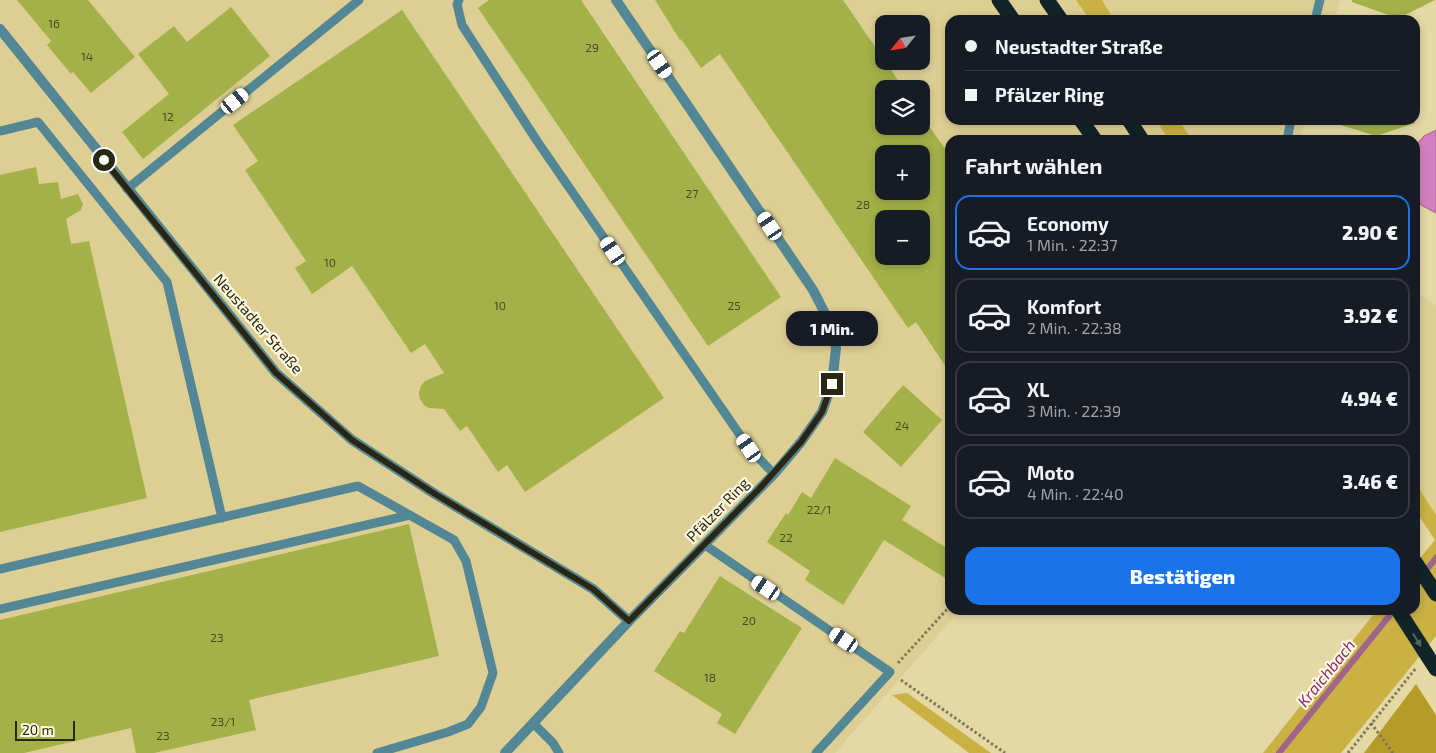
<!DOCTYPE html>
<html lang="de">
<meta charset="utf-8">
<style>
body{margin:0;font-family:"Exo 2",sans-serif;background:#242831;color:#f1f3f6;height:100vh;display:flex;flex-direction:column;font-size:19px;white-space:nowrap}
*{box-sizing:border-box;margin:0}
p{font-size:16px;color:#9ea1a6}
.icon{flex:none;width:28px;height:28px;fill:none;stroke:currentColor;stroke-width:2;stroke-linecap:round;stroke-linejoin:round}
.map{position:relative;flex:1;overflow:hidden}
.panel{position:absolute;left:945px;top:135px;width:475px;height:480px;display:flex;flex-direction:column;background:#171b24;border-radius:15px;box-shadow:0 2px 8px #0003}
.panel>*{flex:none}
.hud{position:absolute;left:945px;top:15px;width:475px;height:110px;border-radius:15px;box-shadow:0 2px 8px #0003;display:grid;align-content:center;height:110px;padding:0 20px;background:#171b24}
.needle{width:32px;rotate:240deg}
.controls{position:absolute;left:875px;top:15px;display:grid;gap:10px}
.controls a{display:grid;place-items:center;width:55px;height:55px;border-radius:10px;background:#171b24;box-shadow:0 2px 8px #0003;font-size:25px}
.scale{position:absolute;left:15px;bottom:12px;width:60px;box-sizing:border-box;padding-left:5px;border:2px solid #2b2612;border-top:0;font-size:14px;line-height:18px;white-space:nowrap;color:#2b2612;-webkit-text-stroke:4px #fff9df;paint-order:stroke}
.end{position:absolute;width:22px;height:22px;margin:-11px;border:6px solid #2b2612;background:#fff;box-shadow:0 0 0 2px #fff}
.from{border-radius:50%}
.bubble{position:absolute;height:35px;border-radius:15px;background:#171b24;box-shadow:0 2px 8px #0003;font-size:16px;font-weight:800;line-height:35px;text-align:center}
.car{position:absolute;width:15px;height:30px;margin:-15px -8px;border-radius:6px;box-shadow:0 0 4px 1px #0007;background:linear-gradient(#fff 24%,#345 0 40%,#fff 0 76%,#345 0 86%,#fff 0)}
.hud b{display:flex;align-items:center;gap:18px;height:48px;font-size:19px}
.hud b+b{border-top:1px solid #363941}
.hud i{width:12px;height:12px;background:#f1f3f6}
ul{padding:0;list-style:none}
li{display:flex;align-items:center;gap:15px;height:75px;margin:0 10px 8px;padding:0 10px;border:2px solid #363941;border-radius:15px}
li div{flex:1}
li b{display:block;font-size:19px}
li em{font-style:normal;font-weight:800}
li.current{border-color:#1a73e8}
li>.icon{width:45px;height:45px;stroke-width:1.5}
h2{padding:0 20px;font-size:22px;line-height:60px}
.action{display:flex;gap:10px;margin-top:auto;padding:10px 20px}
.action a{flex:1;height:58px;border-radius:15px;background:#1a73e8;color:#fff;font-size:20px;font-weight:800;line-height:58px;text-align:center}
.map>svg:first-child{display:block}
</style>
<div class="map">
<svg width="1436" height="753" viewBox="0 0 1436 753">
<rect width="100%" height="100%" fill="#e4d8a4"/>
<path fill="#ddcf93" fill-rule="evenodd" d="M0 0H1340L1334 20H950V120H1305L1300 140H950V610H960L835 753H0ZM884 24H921V61H884ZM884 89H921V126H884ZM884 154H921V191H884ZM884 219H921V256H884Z
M1415 292 1436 305V514L1415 482Z"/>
<path fill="#cab144" d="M1076 0H1102L1114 20H1090Z
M1156 120H1179L1192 140H1169Z
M1415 482 1436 515V636L1341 753H1263L1377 610H1415V564L1435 540 1415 510Z
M907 693 991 753H969L892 695Z"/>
<path fill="#b59c28" d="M1416 684 1436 715V753H1364Z"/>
<path fill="#d480c0" stroke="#a1658c" d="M1436 130V213L1421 205 1415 197V146L1424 136Z"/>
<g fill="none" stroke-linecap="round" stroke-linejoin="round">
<path stroke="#a1658c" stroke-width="6" d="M1415 584 1436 558
M1279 753 1394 610"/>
</g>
<path fill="#a3b148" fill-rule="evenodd" d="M17 0H88L135 57 91 93 73 72 71 74 47 45 51 41Z
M489 0H581L781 297 708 346 478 8Z
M655 0H843L904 89H884V126H929L950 156V373L916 322 908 328 720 54 701 68 681 39 680 40ZM884 154H921V191H884ZM884 219H921V256H884Z
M1352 0H1435L1403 16 1397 17 1391 16 1352 2Z
M231 7 270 56 143 159 122 132 169 94 138 54 174 26 187 42Z
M402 10 664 398 525 492 507 465 498 472 467 426 460 431 444 409 429 408 424 405 420 399 419 393 421 386 425 381 444 373 425 344 411 353 352 266 312 294 295 268 306 261 245 170 258 161 233 125Z
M1338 120H1415V123L1379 135H1373L1337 124Z
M36 167 39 184 58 182 61 199 78 194 83 204 81 210 66 219 71 244 89 241 147 498 0 532V175Z
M903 385 942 420 901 467 863 432Z
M835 458 911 506 902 520 950 550V581L884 540 843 605 805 580 810 571 767 542 786 513 788 515 802 492 811 498Z
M409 524 439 656 249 700 256 730 154 753H136L131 728 24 753H0V620Z
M720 576 802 628 735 734 717 723 722 714 654 671 680 631 684 633Z"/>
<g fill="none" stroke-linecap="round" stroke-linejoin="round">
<path stroke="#7f7755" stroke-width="3" stroke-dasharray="2.5 2.5" stroke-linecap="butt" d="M898 663 950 606
M901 680 1005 753
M1371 723 1393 753
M1348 753 1416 668"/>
<path stroke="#548795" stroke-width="9" d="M459 0 457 4 462 25 537 141 749 448 774 474
M1315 20 1320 0
M0 131 38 122 167 282 222 518
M1287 140 1291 120
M127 189 359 0
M705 545 890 672 816 753
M0 569 358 486 454 540 466 561 493 673 481 707 468 724 448 732 377 753
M0 609 410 515
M533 723 553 743 559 753"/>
<path stroke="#548795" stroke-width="10" d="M0 29 276 373 352 440 435 494 593 589 629 621
M505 753 629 621 774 474 801 442 822 412 832 384 836 348 830 323 813 290 616 0"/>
<path stroke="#112428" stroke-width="15" d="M999 0 1013 20
M1047 0 1061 20
M1081 120 1095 140
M1129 120 1142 140
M1415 562 1436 594"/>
<path stroke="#112428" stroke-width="15" d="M1398 610 1436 669"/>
</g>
<defs><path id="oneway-solid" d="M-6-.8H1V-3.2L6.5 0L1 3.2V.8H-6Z" transform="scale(1.25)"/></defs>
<use fill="#58645f" href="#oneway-solid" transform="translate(1417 640) rotate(58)"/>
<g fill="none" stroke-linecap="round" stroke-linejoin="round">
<path stroke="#2b2612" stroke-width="6" d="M104 160 276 373 352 440 435 494 593 589 629 621 760 488 801 442 822 412 832 384"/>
</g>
<g text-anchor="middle" stroke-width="4.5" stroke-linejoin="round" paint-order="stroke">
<g font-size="12" fill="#494920">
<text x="54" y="28">16</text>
<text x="592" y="52">29</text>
<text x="87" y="61">14</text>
<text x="168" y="121">12</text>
<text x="692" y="198">27</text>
<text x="863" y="209">28</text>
<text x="330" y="267">10</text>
<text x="500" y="310">10</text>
<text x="734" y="310">25</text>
<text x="902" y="430">24</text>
<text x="819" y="514">22/1</text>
<text x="786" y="542">22</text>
<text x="749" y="625">20</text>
<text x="217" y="642">23</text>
<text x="710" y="682">18</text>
<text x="223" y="726">23/1</text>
<text x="163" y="740">23</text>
</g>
<g font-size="15" fill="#2b2612" stroke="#fff9df">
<text transform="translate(258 324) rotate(49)" y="5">Neustadter Straße</text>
<text transform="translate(718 510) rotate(-46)" y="5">Pfälzer Ring</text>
</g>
<g font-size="16" font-style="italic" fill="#8b2879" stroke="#fff9df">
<text transform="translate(1326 673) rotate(-51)" y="6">Kraichbach</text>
</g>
</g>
</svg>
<div class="controls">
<a><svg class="needle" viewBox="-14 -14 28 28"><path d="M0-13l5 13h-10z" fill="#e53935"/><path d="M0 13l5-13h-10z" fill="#9ea1a6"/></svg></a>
<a><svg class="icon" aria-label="layers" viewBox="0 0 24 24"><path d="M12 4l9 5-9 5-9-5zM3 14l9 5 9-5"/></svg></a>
<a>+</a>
<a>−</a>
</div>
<div class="scale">20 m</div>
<i class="end from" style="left:104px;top:160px"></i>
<i class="end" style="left:832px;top:384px"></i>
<div class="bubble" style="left:786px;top:311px;width:92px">1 Min.</div>
<i class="car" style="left:660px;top:64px;rotate:145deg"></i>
<i class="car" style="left:235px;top:101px;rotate:51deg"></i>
<i class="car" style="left:770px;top:226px;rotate:326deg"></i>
<i class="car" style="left:613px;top:251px;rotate:326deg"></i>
<i class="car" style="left:749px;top:448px;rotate:325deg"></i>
<i class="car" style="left:766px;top:588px;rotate:304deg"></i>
<i class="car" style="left:844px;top:640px;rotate:304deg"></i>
<div class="hud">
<b><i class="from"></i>Neustadter Straße</b>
<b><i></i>Pfälzer Ring</b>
</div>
<section class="panel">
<h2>Fahrt wählen</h2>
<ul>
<li class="current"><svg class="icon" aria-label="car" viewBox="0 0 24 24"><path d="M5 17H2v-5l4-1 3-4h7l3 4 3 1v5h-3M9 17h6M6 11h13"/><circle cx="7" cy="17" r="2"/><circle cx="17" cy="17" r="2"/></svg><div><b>Economy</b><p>1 Min. · 22:37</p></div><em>2.90 €</em></li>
<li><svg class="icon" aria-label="car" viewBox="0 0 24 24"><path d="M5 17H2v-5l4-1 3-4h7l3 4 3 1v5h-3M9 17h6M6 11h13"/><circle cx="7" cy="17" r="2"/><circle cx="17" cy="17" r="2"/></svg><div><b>Komfort</b><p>2 Min. · 22:38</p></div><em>3.92 €</em></li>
<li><svg class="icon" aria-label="car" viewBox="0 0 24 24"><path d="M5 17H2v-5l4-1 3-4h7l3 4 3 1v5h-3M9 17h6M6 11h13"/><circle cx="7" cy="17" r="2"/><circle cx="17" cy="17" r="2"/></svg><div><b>XL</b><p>3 Min. · 22:39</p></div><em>4.94 €</em></li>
<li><svg class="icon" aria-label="car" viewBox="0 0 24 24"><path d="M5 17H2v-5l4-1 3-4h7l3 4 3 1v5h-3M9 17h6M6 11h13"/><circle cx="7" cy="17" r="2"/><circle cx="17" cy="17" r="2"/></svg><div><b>Moto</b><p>4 Min. · 22:40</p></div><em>3.46 €</em></li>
</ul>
<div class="action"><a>Bestätigen</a></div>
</section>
</div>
